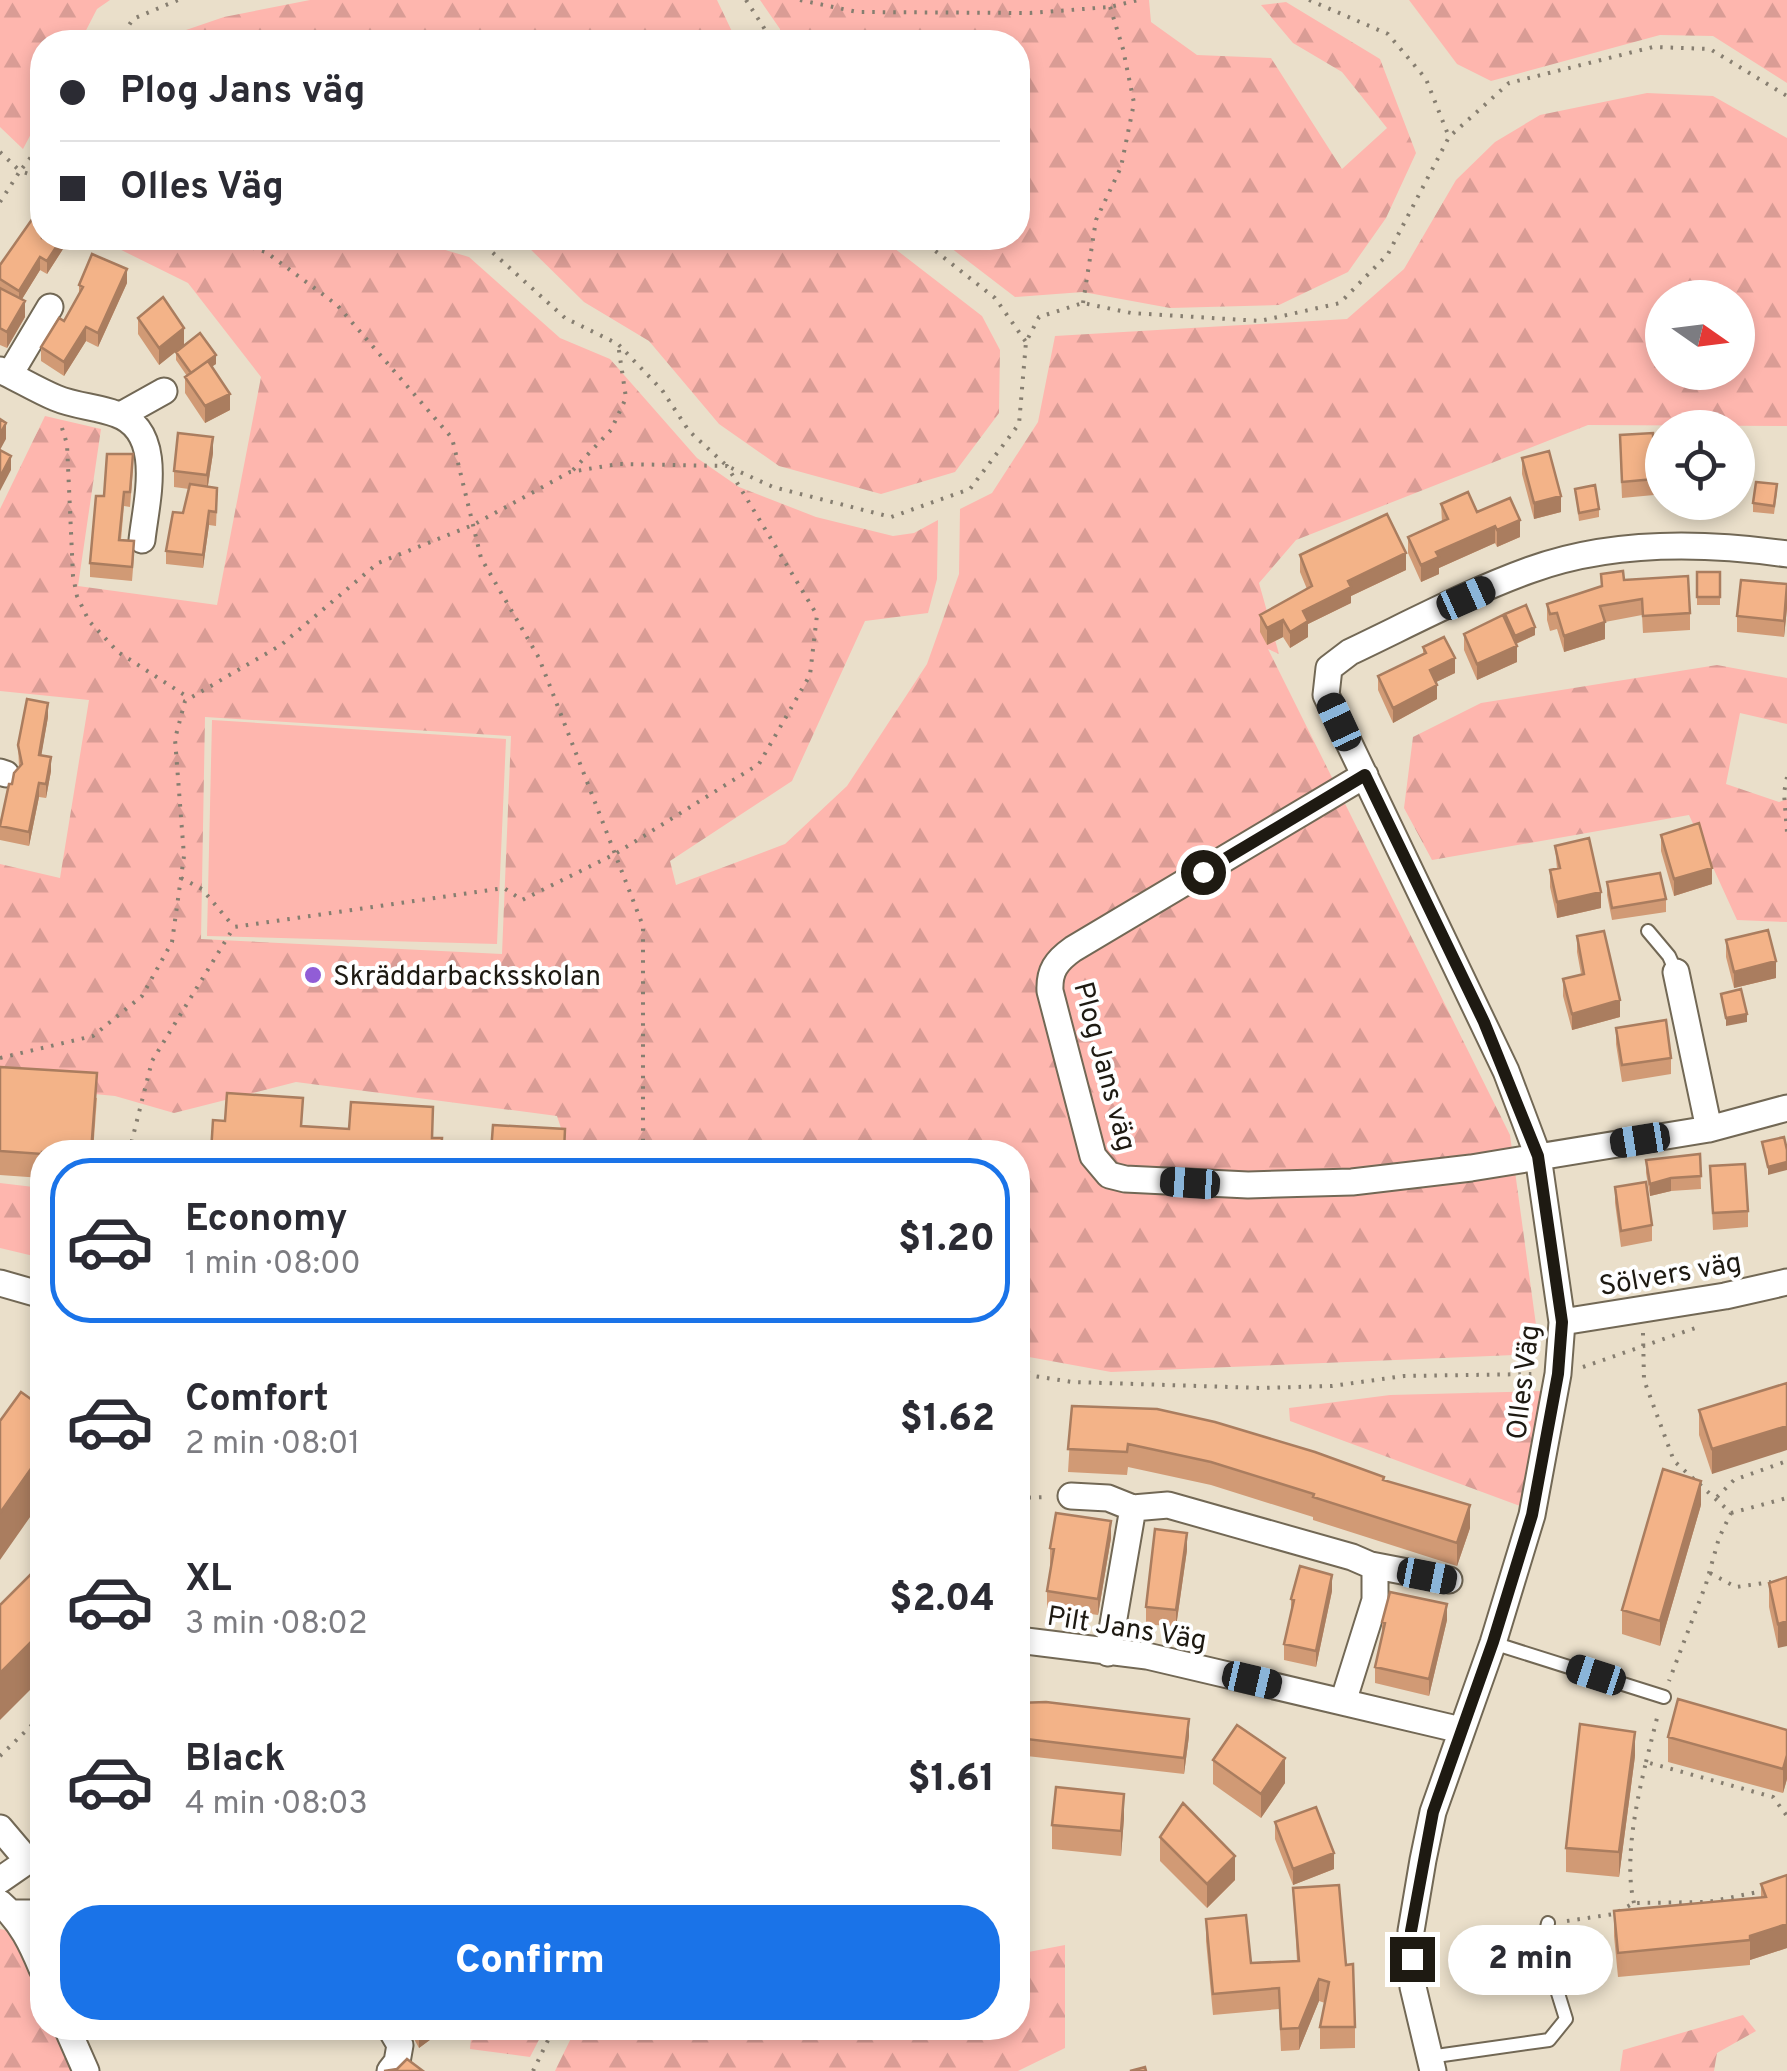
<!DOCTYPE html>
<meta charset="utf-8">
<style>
body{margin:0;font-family:Overpass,sans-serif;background:#f7f7f7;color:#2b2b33;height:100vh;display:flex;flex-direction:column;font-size:38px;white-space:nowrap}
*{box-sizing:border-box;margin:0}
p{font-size:32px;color:#7c7c81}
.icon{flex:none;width:55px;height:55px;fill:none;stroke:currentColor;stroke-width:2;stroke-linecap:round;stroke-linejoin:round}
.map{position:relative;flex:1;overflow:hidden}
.details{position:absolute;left:30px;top:1140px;width:1000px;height:900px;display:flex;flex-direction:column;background:#fff;border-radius:40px;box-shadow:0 5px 15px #0003}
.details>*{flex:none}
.guide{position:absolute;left:30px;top:30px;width:1000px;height:220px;border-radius:40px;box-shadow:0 5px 15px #0003;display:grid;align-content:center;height:220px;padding:0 30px;background:#fff}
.needle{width:65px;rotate:104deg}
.tools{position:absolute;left:1645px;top:280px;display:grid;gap:20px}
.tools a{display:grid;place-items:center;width:110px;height:110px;border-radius:50%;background:#fff;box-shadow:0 5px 15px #0003;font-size:50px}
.end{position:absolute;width:45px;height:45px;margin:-22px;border:12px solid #1e1a12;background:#fff;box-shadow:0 0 0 5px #fff}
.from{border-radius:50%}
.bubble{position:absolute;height:70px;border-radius:35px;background:#fff;box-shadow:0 5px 15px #0003;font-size:32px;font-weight:800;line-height:70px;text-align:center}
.car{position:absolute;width:30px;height:60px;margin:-30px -15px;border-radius:12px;box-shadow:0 0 8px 2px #0007;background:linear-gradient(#222 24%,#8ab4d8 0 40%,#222 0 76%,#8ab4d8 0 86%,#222 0)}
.guide b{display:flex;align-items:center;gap:35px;height:95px;font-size:38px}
.guide b+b{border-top:2px solid #e1e1e2}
.guide i{width:25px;height:25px;background:#2b2b33}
ul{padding:18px 0 0;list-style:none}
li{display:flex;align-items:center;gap:30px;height:165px;margin:0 20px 15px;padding:0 10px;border:5px solid transparent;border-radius:40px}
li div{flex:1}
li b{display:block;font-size:38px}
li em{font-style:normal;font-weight:800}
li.current{border-color:#1a73e8}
li>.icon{width:90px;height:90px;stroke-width:1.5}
.primary-button{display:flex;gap:20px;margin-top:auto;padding:20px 30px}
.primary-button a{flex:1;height:115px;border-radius:40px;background:#1a73e8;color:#fff;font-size:40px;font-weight:800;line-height:115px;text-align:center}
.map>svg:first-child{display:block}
</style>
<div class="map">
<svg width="1787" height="2071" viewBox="0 0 1787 2071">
<defs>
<pattern id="forest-firs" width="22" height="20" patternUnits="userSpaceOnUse" patternTransform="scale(2.5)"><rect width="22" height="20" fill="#feb6ae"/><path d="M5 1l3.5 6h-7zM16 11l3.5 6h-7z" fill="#d99c95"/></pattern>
</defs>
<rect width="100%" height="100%" fill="#eadfca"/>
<path fill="url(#forest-firs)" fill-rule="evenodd" d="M0 0H110L97 9 80 42H42V113L23 149 0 127Z
M310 0H717L737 42H151L224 17Z
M760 0H1149L1151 22 1197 55 1271 58 1342 169 1387 128 1342 72 1293 43 1261 5 1286 2 1380 59 1416 153 1386 218 1348 272 1279 305 1170 308 1083 292 1015 297 938 238H1018V42H781L780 29Z
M1409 0H1787V83L1713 36 1660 35 1491 81 1457 64Z
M1647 93 1713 96 1787 138V426L1588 425 1296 540 1259 583 1279 654 1268 649 1510 1135 1540 1354 1111 1372 1029 1357 1018 1350V1152H569L557 1116 296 1082 174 1113 115 1096 0 1085V864L60 878 89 700 0 691V509L45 416 101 429 78 586 217 605 261 377 188 283 97 238H405L469 257 560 338 610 359 697 458 739 487 816 517 893 536 914 533 938 520 937 579 928 613 865 621 792 781 670 861 676 885 785 844 847 786 927 664 959 574 960 509 992 493 1038 422 1055 336 1347 319 1404 269 1456 180 1495 142 1540 115ZM1662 298H1738V372H1662ZM205 717 511 736 502 954 201 939Z
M519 238H881L982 316 1000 350 999 413 955 472 881 494 779 466 719 424 649 341 584 302Z
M1717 665 1787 678V724L1740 713 1726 784 1779 802 1787 799V922L1737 920 1689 815 1432 860 1404 808 1413 737 1481 703Z
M0 1183 42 1188V1258L0 1248Z
M1541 1391 1520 1506 1290 1421 1289 1408 1390 1395Z
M0 1929 21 1933 42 1984V2028H60L78 2071H0Z
M1065 1945V2048L1018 2071H555L576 2028H892L890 2034 947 2028H1018V1954Z
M1743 2015 1756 2031 1717 2053 1714 2071H1620L1623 2050Z
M472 2028H545L530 2057 470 2049Z"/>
<path fill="#feb6ae" d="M212 720 506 739 497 944 207 936Z"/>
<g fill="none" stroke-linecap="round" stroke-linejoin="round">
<defs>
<path id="lane" d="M1648 931 1669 956 1676 972
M1493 1643 1664 1697
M1429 2057 1549 2040 1566 2019 1543 1945 1548 1923"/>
<path id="street" d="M0 370C19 379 37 390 56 398 75 406 97 407 116 414 166 431 146 502 142 540
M10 374 50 307
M121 415 164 391
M0 772 6 774
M1365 775 1073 949C1056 961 1049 971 1050 991L1093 1156 1109 1175 1125 1179 1248 1185 1352 1182 1471 1168 1709 1129 1787 1108
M1676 972 1709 1129
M0 1283 42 1295
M1562 1322 1725 1296 1787 1282
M1071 1496 1108 1498 1133 1508
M1371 1565 1449 1580
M1018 1640 1147 1656 1461 1730
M1108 1653 1133 1508 1168 1505 1352 1557 1375 1567V1600L1343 1702
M0 1828 28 1861
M0 1880 42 1851
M0 1903C21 1921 32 1945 42 1969
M11 1913H42
M67 2028 86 2071
M390 2071 397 2062 400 2045 390 2028
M1433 2071 1413 1987 1411 1931 1423 1860 1433 1812 1493 1643 1532 1515 1558 1374 1562 1322 1538 1156 1506 1071 1326 695 1329 668 1350 652C1409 624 1469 592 1530 570 1612 540 1703 542 1787 554"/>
</defs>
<use href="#lane" stroke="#726855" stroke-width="16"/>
<use href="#street" stroke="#726855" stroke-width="29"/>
<path stroke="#867e70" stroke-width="4" stroke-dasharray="2.5 8" stroke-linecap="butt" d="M746 0 766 31 764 42
M800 0 857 12 1030 13 1110 7 1138 0
M1309 0 1388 34 1426 79 1449 137
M118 42 133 19 178 0
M0 152 20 171 42 143
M0 202 20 171 42 178
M222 238 266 252 337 305 452 438 481 558 539 658 643 926V1152
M466 238 481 242 565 318 618 344 662 390 689 431 727 466 773 487 891 517 970 489 1019 424 1026 342 1039 317 1083 303 1131 313 1260 321 1340 303 1388 254 1449 137 1509 83 1653 47 1710 49 1787 96
M919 238 995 298 1026 342
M1083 303 1096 220 1121 167 1134 103 1123 49 1108 0
M62 428 67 444 73 576 77 596 89 621 118 652 186 696 185 700
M573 470 611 430 626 398 618 344
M1787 777 1784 793 1787 832
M181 878 202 889 234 927
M0 1058 93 1036 142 996 172 942 184 856 175 739 185 701 281 645 378 563 473 525 570 472 618 464 727 466 817 615 810 675 759 764 615 854 522 900 504 888 234 927
M129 1152 152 1061 234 927
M1643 1333 1644 1380 1674 1461 1731 1513 1719 1538 1706 1584 1669 1681
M1018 1367 1034 1376 1072 1382 1261 1388 1332 1386 1404 1376 1534 1374
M1583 1367 1701 1326
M1717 1497 1734 1480 1787 1461
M1018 1498 1046 1497
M1731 1513 1787 1498
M1018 1521V1522
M1710 1573 1736 1587 1771 1582
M0 1756 33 1724
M1646 1762 1658 1714
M1634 1903C1624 1862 1636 1804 1646 1762L1773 1797 1787 1816
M1567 1921 1614 1914 1634 1903 1708 1902 1763 1891
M533 2071 554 2028"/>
<use href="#lane" stroke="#fff" stroke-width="12"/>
<use href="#street" stroke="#fff" stroke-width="25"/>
</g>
<path fill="#d19a75" d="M63 249 47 274 40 270 22 299 25 317 7 348 0 345V265Z
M127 283 98 347 86 341 64 376 41 361V347L64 321 79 295V285Z
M138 318 184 345 159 365 138 334Z
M176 352 216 364 212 366 230 410 205 423 185 393V377L187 376 176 360Z
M1653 433 1654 495 1622 498 1620 452Z
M213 453 208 486 217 502 216 526 209 525 203 568 166 564V551L183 513 189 489 174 487V471Z
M1522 458 1561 512 1534 519 1522 474Z
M133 468 130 507 124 506 121 540 134 556 132 581 90 577V563L104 496Z
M1575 489 1599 509V517L1579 521Z
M1777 492 1774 514 1753 512V503Z
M1667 502H1687V507H1667Z
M1441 504 1477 512 1520 537 1497 547 1495 543 1439 568V574L1421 582 1408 553V537L1442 522Z
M1300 555 1406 570 1351 596V603L1308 624V637L1290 648 1283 637 1267 645 1260 632V615L1307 589 1300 572Z
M1697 572H1720V605H1697Z
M1601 574 1624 580 1690 613V630L1643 633 1642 615 1605 622V639L1564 652 1557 629 1550 631 1547 620V604L1601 586Z
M1787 584V608L1784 637 1737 632V616Z
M1505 614 1535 635 1516 644 1517 662 1477 680 1464 650V634L1505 620Z
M1423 647 1455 673 1436 682 1437 699 1393 723 1378 690V676L1423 654Z
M48 717 41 755 51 771 46 798 39 797 29 846 0 840V826L19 767 18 745Z
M1661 835 1712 884 1674 896 1661 851Z
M1555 846 1601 908 1557 918 1550 887V870L1557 869Z
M1607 882 1666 899V912L1612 920 1607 895Z
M1577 936 1620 1017 1572 1030 1563 996V979L1581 974 1577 952Z
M1726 940 1776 978 1734 988 1726 957Z
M1616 1028 1671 1058V1074L1622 1082 1616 1044Z
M0 1067 97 1098 93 1152H42V1178L0 1175Z
M1700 1154 1701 1189 1671 1191 1650 1196 1646 1173V1160Z
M1710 1166 1748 1211V1227L1713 1230Z
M1615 1187 1652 1225V1241L1621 1247 1615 1203Z
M1787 1383 1712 1474 1699 1435V1410Z
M1072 1406 1384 1480 1470 1528 1457 1566 1313 1520V1517L1211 1485 1128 1467 1127 1475 1068 1472Z
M1701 1505 1660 1646 1622 1634V1610Z
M1111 1538 1098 1615 1047 1608V1591L1051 1565H1050V1548Z
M1187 1550 1176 1627 1146 1624V1607Z
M1787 1577 1778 1648 1769 1607V1583Z
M1332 1591 1316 1667 1284 1660V1644L1291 1614V1599Z
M1447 1620 1429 1696 1375 1683V1667L1382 1637V1622Z
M1018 1703 1189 1736 1184 1774 1018 1755Z
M1787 1730V1779L1783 1793 1668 1762V1737Z
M1635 1756 1619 1877 1566 1872V1848Z
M1213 1760 1285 1783 1261 1818 1213 1784Z
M1124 1818 1121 1856 1052 1849V1825Z
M1275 1822 1334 1869 1293 1885 1275 1839Z
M1160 1837 1235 1880 1207 1908 1160 1861Z
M1787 1875V1948L1750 1960V1965L1618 1977 1614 1936V1911L1761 1897V1884Z
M1293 1888 1346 1965 1355 2027V2048L1320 2049V2027L1325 2003 1319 2001 1299 2050 1281 2051 1279 2009 1213 2015 1206 1941V1919L1251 1963 1297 1961Z
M408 2028H446L419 2048Z"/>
<path fill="#aa7d5f" d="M63 238V249L47 274V261Z
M40 257V270L19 304V291Z
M127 269V283L98 347V333Z
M25 301V317L7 348V332Z
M86 327V341L64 376V362Z
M184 328V345L159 365V348Z
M216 355V364L191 381V373Z
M230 394V410L205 423V406Z
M6 423V439L0 450V434Z
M213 437V453L207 491V475Z
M1741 437V454L1738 484V468Z
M11 456V470L0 491V477Z
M1561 496V512L1534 519V503Z
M209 511V525L203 568V555Z
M1520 520V537L1497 547V530Z
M1495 526V543L1439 568V574L1421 582V565L1436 552Z
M1406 553V570L1351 596V603L1308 624V637L1290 648V632L1303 611 1348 581Z
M1787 591V608L1784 637V621Z
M1283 620V637L1267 645V628Z
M1605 622V639L1564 652V636Z
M1535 627V635L1515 644V636Z
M1517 646V662L1477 680V664Z
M1455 658V673L1430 685V670Z
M1437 685V699L1393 723V708Z
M48 703V717L39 769V755Z
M51 757V771L46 798V784Z
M39 783V797L29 846V832Z
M1712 868V884L1674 896V879Z
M1601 892V908L1557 918V902Z
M1776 961V978L1734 988V972Z
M1620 1000V1017L1572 1030V1014Z
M1747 1014V1022L1726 1026V1018Z
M97 1073 93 1152H91Z
M1787 1162V1170L1768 1175V1167Z
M1671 1178V1191L1650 1196V1184Z
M1787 1426V1450L1712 1474V1449Z
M42 1453V1500L0 1560V1513Z
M1701 1481V1505L1660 1646V1621Z
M1470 1505V1528L1457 1566V1543Z
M1111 1521V1538L1098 1615V1599Z
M1187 1533V1550L1176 1627V1610Z
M1332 1575V1591L1316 1667V1651Z
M1447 1604V1620L1429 1696V1679Z
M1787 1621V1646L1778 1648V1624Z
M42 1631V1678L0 1720V1673Z
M1189 1719V1736L1184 1774V1758Z
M1635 1732V1756L1619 1877V1852Z
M1787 1755V1779L1783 1793V1769Z
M1285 1758V1783L1261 1818V1794Z
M1124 1794V1818L1121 1856V1831Z
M1334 1853V1869L1293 1885V1869Z
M1235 1856V1880L1207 1908V1884Z
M1787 1924V1948L1750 1960V1936Z
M1319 1979V2001L1299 2050V2028Z
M425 2028H446L419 2048V2032Z"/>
<path fill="#f3b388" stroke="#aa7d5f" stroke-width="2.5" d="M33 218 42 224V238H62L47 261 40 257 19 291 0 279V265Z
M92 254 127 269 98 333 86 327 64 362 41 347 59 318 64 321 83 287 79 285Z
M0 288 25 301 7 332 0 328Z
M163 297 184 328 159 348 138 318Z
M200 333 216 355 191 373 176 352Z
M208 361 230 394 205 406 185 377Z
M0 419 6 423 0 434Z
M178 433 213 437 207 475 174 471Z
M1653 433 1654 479 1622 482 1620 435Z
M1738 437H1741L1738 468Z
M0 450 11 456 0 477Z
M1549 451 1561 496 1534 503 1522 458Z
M107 454H133L130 492H124L119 540 134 541 132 567 90 563 96 496H104Z
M1756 482 1777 484 1774 506 1753 503Z
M190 484 217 488 216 512 209 511 203 555 166 551 173 512 183 513Z
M1595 485 1599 509 1579 513 1575 489Z
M1468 492 1477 512 1510 498 1520 520 1497 530 1495 526 1436 552 1439 557 1421 565 1408 537 1448 519 1441 504Z
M1387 514 1406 553 1348 581 1351 587 1303 611 1308 621 1290 632 1283 620 1267 628 1260 615 1312 586 1300 555Z
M1623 571 1624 580 1688 576 1690 613 1643 616 1642 599 1600 606 1605 622 1564 636 1557 613 1550 614 1547 604 1602 586 1601 574Z
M1697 572H1720V597H1697Z
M1741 580 1787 584 1784 621 1737 616Z
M1526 605 1535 627 1515 636 1505 614Z
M1503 615 1517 646 1477 664 1464 634Z
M1444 637 1455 658 1430 670 1437 685 1393 708 1378 676 1426 653 1423 647Z
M27 699 48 703 39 755 51 757 46 784 39 783 29 832 0 826 9 784H12L14 773 22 764 18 745Z
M1699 823 1712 868 1674 879 1661 835Z
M1589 838 1601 892 1557 902 1550 870 1560 868 1555 846Z
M1660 873 1666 899 1612 908 1607 882Z
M1768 930 1776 961 1734 972 1726 940Z
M1604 931 1620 1000 1572 1014 1563 979 1584 974 1577 936Z
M1741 989 1747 1014 1726 1018 1721 994Z
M1666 1020 1671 1058 1622 1065 1616 1028Z
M0 1067 97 1073 91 1152H42V1154L0 1151Z
M227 1093 303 1098 301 1126 349 1129 351 1102 433 1107 432 1138H442L441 1152H211L213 1120 225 1121Z
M493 1125 565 1129 564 1152H491Z
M1784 1137 1787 1150V1162L1768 1167 1762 1142Z
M1700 1154 1701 1176 1671 1178 1650 1184 1646 1160Z
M1745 1164 1748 1211 1713 1213 1710 1166Z
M1646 1182 1652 1225 1621 1231 1615 1187Z
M1787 1383V1426L1712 1449 1699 1410Z
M21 1392 42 1407V1453L0 1513V1421Z
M1072 1406 1157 1409 1215 1422 1315 1452 1384 1477 1383 1480 1470 1505 1457 1543 1313 1497 1314 1494 1211 1462 1128 1444 1127 1452 1068 1449Z
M1663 1469 1701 1481 1660 1621 1622 1610Z
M1056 1513 1111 1521 1098 1599 1047 1591 1054 1549 1050 1548Z
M1155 1529 1187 1533 1176 1610 1146 1607Z
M42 1563V1631L0 1673V1605Z
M1300 1566 1332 1575 1316 1651 1284 1644 1294 1600 1291 1599Z
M1787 1577V1621L1778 1624 1769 1583Z
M1390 1592 1447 1604 1429 1679 1375 1667 1385 1623 1382 1622Z
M1678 1699 1787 1730V1755L1783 1769 1668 1737Z
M1046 1702 1189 1719 1184 1758 1018 1738V1703Z
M1580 1724 1635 1732 1619 1852 1566 1848Z
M1237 1725 1285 1758 1261 1794 1213 1760Z
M1056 1787 1124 1794 1121 1831 1052 1825Z
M1183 1803 1235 1856 1207 1884 1160 1837Z
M1316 1807 1334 1853 1293 1869 1275 1822Z
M1787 1875V1924L1750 1936V1940L1618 1953 1614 1911 1766 1897 1761 1884Z
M1339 1885 1346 1965 1353 1964 1355 2027H1320L1329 1982 1319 1979 1299 2028 1281 2029 1279 1988 1213 1994 1206 1919 1246 1915 1251 1963 1299 1961 1293 1888Z
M407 2059 423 2071H384L397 2069Z
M1145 2067 1146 2071H1130Z"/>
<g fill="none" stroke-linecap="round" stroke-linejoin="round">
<path stroke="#1e1a12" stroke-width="12" d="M1203 872 1365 775 1484 1022 1538 1156 1562 1322 1558 1374 1532 1515 1493 1642 1433 1812 1411 1931 1412 1959"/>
</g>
<circle fill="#915dd6" stroke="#fff" stroke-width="4" cx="313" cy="975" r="10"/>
<g text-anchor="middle" stroke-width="8" stroke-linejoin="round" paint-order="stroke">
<g font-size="28" fill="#1e1a12" stroke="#fff" text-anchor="start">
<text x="333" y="985">Skräddarbacksskolan</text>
</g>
<g font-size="28" fill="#1e1a12" stroke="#fff">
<text transform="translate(1106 1066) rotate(75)" y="10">Plog Jans väg</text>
<text transform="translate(1670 1273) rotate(-10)" y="10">Sölvers väg</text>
<text transform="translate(1522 1382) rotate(-83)" y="10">Olles Väg</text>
<text transform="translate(1127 1627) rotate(9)" y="10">Pilt Jans Väg</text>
</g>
</g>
</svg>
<div class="tools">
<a><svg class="needle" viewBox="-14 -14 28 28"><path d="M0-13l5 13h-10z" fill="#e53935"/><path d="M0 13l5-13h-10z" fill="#7c7c81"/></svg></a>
<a><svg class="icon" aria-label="locate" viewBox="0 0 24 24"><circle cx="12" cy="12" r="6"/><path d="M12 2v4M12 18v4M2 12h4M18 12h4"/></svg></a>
</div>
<i class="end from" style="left:1203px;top:872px"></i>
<i class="end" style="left:1412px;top:1959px"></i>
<div class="bubble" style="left:1448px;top:1925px;width:165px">2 min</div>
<i class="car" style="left:1466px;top:598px;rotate:66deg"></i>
<i class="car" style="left:1339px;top:722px;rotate:335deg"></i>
<i class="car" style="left:1640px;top:1140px;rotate:261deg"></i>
<i class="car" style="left:1190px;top:1183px;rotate:274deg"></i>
<i class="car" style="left:1427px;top:1576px;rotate:101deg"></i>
<i class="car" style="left:1596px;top:1675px;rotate:288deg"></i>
<i class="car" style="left:1252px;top:1680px;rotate:103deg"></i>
<div class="guide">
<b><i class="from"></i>Plog Jans väg</b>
<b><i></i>Olles Väg</b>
</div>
<section class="details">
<ul>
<li class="current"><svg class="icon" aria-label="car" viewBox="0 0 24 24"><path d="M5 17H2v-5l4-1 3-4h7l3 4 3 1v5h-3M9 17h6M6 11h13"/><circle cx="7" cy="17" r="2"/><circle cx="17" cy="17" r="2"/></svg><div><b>Economy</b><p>1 min · 08:00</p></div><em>$1.20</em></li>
<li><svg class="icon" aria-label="car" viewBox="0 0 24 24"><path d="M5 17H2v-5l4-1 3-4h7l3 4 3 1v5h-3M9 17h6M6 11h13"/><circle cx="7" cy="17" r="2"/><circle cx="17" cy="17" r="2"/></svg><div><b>Comfort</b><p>2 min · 08:01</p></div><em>$1.62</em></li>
<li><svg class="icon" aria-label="car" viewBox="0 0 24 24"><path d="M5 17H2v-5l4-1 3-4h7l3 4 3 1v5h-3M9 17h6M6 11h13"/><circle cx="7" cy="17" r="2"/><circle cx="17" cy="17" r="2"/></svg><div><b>XL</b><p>3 min · 08:02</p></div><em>$2.04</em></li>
<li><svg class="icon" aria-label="car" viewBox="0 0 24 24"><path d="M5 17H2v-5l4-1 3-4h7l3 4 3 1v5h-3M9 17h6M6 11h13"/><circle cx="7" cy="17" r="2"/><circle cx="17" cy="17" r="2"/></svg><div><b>Black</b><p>4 min · 08:03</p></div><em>$1.61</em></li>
</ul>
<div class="primary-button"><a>Confirm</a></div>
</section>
</div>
